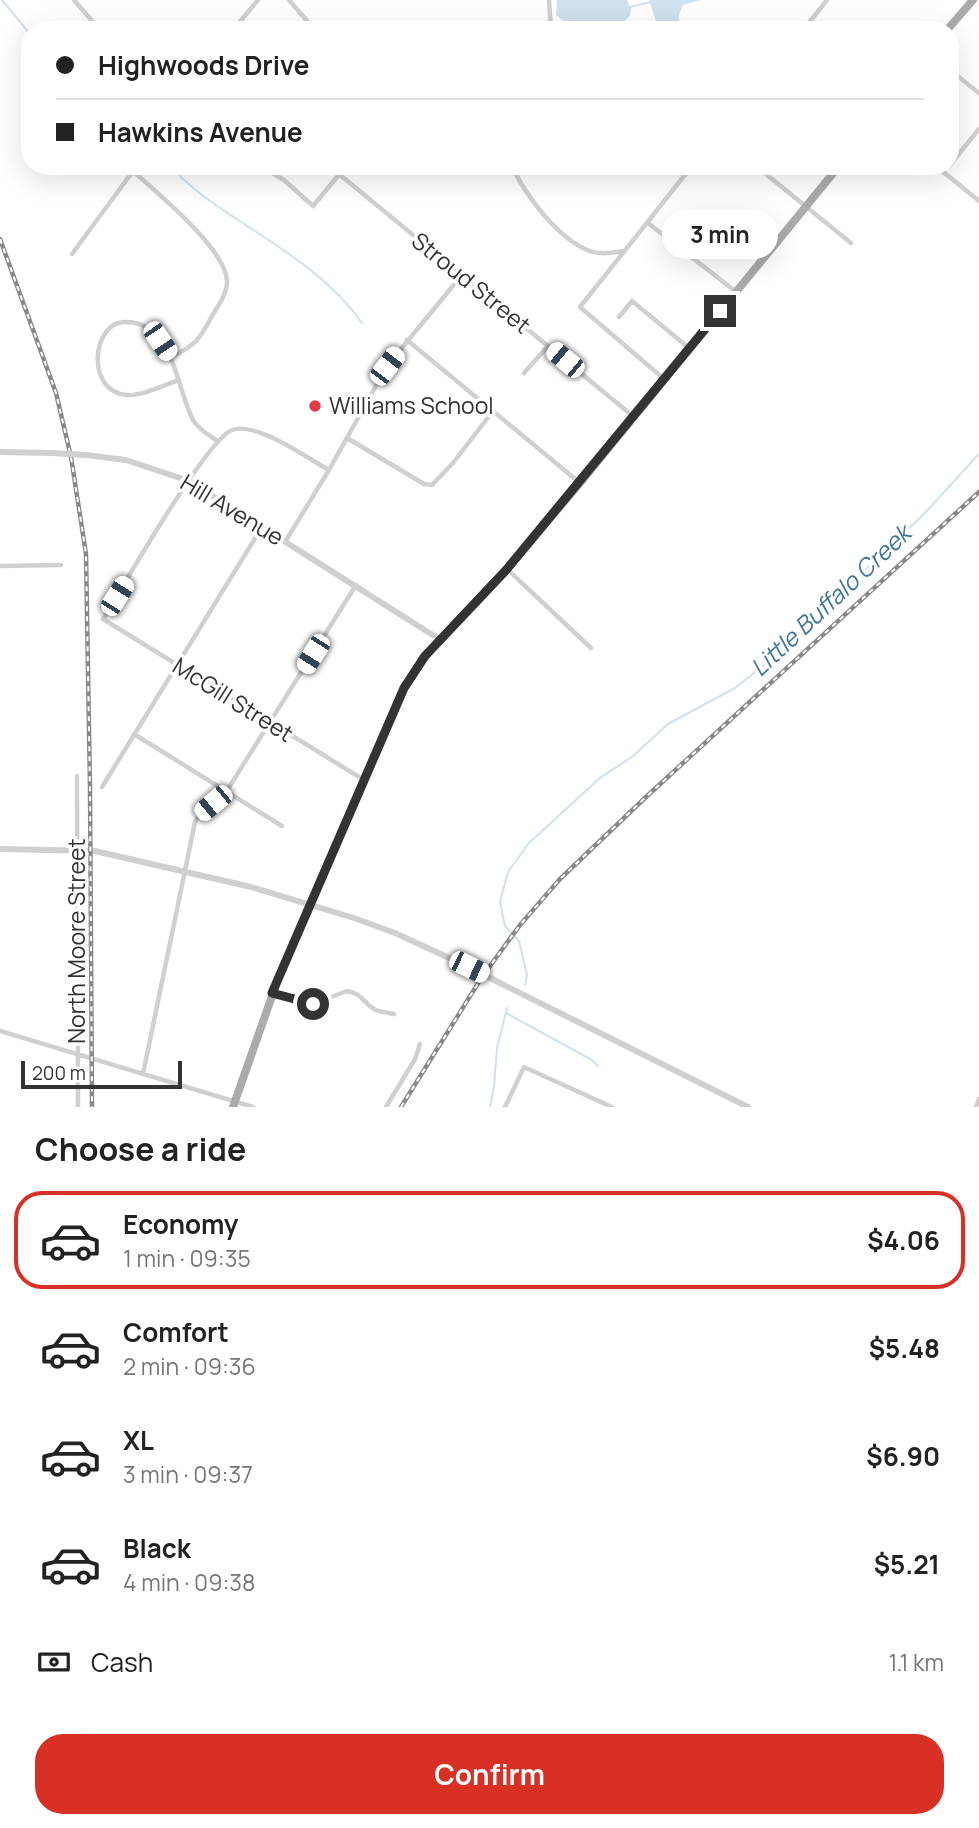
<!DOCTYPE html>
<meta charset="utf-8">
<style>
body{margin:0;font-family:Manrope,sans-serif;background:#f2f2f2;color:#222;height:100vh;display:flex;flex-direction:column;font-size:26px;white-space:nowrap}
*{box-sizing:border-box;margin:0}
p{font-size:23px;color:#767676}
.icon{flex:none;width:38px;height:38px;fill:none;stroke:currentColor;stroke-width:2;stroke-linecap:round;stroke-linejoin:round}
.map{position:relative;height:1107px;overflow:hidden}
.side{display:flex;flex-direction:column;background:#fff;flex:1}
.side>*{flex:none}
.guide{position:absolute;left:21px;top:21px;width:938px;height:154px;border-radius:28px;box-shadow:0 7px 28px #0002;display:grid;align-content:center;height:154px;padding:0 35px;background:#fff}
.scale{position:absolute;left:21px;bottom:18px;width:161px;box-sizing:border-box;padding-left:7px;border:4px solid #333;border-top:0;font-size:19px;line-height:24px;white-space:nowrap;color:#333;-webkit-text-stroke:5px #fff;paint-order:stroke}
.end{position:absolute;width:32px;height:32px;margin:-16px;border:9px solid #333;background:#fff;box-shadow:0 0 0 4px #fff}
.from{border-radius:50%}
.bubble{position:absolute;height:49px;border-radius:24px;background:#fff;box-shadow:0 7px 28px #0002;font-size:23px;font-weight:700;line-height:49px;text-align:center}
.car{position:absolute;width:21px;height:42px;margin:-21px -10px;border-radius:9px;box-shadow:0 0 5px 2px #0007;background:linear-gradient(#fff 24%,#345 0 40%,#fff 0 76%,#345 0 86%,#fff 0)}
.guide b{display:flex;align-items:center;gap:24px;height:66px;font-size:26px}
.guide b+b{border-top:2px solid #e0e0e0}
.guide i{width:18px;height:18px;background:#222}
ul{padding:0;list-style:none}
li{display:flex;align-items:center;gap:21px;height:98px;margin:0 14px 10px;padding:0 21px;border:4px solid transparent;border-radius:28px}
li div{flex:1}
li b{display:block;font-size:26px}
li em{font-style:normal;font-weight:700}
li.on{border-color:#d93025}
li>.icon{width:63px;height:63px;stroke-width:1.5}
h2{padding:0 35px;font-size:32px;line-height:84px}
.pay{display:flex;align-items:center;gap:18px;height:77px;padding:0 35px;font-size:26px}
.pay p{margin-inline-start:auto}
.primary-button{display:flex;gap:14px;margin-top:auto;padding:14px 35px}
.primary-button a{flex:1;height:80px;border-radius:28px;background:#d93025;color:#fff;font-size:28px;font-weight:700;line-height:80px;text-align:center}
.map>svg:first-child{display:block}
</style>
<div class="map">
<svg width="979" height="1107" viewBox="0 0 979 1107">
<rect width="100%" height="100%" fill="#fff"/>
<path fill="#cfe2ee" d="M557 0H627L631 9 630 16 623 22 566 23 556 15Z
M649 0H701L683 5 679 15 678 30H659Z"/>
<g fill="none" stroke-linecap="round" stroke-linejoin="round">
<path stroke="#cfe2ee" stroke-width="2" d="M2 0 30 34
M630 7 651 2
M169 166C182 178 196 191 210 201 264 239 324 269 362 323
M525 985 527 975 519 941 505 926 500 902 508 872 529 843 600 778 633 756 668 724 735 688 767 663 924 514 979 454
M506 1013 592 1060 598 1066
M490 1107 494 1086 497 1048 507 1008"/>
<path stroke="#d0d0d0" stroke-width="4.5" d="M74 0 100 30
M289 0 315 30
M549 0 551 30
M233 30 258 0
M729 30 749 26 759 30
M803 30 827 0
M950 70 979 93
M950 165 979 129
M261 166 284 180 313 206 346 166
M512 166C525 195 557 237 587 250 599 255 612 253 624 251
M756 166 851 243
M936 166 979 201
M339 174 634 417
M648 223 735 291
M72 254 133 171C157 193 226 249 227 281 227 294 218 306 212 316 200 339 195 346 171 357
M619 317 632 301 689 348
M407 340 580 483
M524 373 548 346
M664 379 580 307 692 166
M179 380C164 385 143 396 127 395 85 392 92 323 124 322 174 321 176 388 193 420 198 429 209 435 217 441
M347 438 424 484 432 485 453 463 493 411
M329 470C307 458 256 421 232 430 207 439 122 588 103 619L364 780
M285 542 329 470 387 366 461 276
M0 566 61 565
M508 570 591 648
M134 734 282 826
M77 776 78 1107
M102 787 262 527
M273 993 313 1004 347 991C362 993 365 1005 376 1010 381 1012 388 1013 394 1014
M0 1031 253 1107
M143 1074 195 822 200 814 226 792 356 585
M386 1107 415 1059 420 1044
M505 1107 524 1067 612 1107
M976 1107 979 1099"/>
<path stroke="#d0d0d0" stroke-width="6" d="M0 452 52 453
M86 455 126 460 189 481 439 639
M0 849 95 851 251 887 354 918 395 933 469 967
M500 983 748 1107"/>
<path stroke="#ababab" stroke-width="8" d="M947 30 973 0
M233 1107 278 979 404 688 425 656 507 569 580 483 839 166"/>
<defs>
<path id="rail" d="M0 239 56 393 71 457 86 554 90 788 92 1107
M401 1107 482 977 520 925 560 879 646 797 979 492"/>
</defs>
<use href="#rail" stroke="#888" stroke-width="4.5"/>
<use href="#rail" stroke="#fff" stroke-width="2" stroke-dasharray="5" stroke-linecap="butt"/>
<path stroke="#d0d0d0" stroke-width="6" d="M52 453 86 455
M469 967 500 983"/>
</g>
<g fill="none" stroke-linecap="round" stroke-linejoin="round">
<path stroke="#333" stroke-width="9" d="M313 1004 272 993 404 688 425 656 507 569 720 311"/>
</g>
<circle fill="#e63946" stroke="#fff" stroke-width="2.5" cx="315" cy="406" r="7"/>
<g text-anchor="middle" stroke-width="7" stroke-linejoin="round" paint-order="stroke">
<g font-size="23" fill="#333" stroke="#fff">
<text transform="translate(471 283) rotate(39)" y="8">Stroud Street</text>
<text transform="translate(232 510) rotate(31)" y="8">Hill Avenue</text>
<text transform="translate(233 700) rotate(32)" y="8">McGill Street</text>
<text transform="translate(77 941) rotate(-90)" y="8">North Moore Street</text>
</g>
<g font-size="23" fill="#333" stroke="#fff" text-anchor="start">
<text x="329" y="414">Williams School</text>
</g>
<g font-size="24" font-style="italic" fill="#3f7597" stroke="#fff">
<text transform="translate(831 601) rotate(-43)" y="8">Little Buffalo Creek</text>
</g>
</g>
</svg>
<div class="scale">200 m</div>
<i class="end from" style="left:313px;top:1004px"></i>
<i class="end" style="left:720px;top:311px"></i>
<div class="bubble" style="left:662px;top:210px;width:116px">3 min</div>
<i class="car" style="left:160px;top:341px;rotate:146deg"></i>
<i class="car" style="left:565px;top:360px;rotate:310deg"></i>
<i class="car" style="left:387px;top:366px;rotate:37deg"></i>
<i class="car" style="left:117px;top:596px;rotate:32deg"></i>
<i class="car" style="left:313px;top:654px;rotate:212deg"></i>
<i class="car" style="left:213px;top:803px;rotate:230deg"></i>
<i class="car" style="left:469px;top:967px;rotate:116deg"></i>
<div class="guide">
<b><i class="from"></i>Highwoods Drive</b>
<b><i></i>Hawkins Avenue</b>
</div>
</div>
<section class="side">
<h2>Choose a ride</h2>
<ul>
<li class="on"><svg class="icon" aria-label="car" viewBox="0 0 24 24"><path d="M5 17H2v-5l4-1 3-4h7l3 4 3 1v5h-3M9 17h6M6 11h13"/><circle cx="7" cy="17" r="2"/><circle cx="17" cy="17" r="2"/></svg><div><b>Economy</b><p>1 min · 09:35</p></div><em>$4.06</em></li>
<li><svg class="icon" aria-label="car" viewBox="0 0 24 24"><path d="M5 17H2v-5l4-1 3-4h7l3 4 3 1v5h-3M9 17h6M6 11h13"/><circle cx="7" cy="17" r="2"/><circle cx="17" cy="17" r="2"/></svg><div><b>Comfort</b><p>2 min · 09:36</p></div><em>$5.48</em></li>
<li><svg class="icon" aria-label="car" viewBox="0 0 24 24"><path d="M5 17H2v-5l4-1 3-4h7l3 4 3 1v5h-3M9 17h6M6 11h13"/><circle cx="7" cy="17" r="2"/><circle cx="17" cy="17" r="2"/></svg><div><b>XL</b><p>3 min · 09:37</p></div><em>$6.90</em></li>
<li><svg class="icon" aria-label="car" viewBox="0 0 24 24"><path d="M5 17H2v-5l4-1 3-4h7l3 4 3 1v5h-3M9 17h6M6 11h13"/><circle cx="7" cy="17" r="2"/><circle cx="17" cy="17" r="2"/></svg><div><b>Black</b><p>4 min · 09:38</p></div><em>$5.21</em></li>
</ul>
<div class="pay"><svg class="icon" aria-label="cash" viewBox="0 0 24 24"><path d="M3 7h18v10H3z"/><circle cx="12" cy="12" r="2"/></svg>Cash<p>1.1 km</p></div>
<div class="primary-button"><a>Confirm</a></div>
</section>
